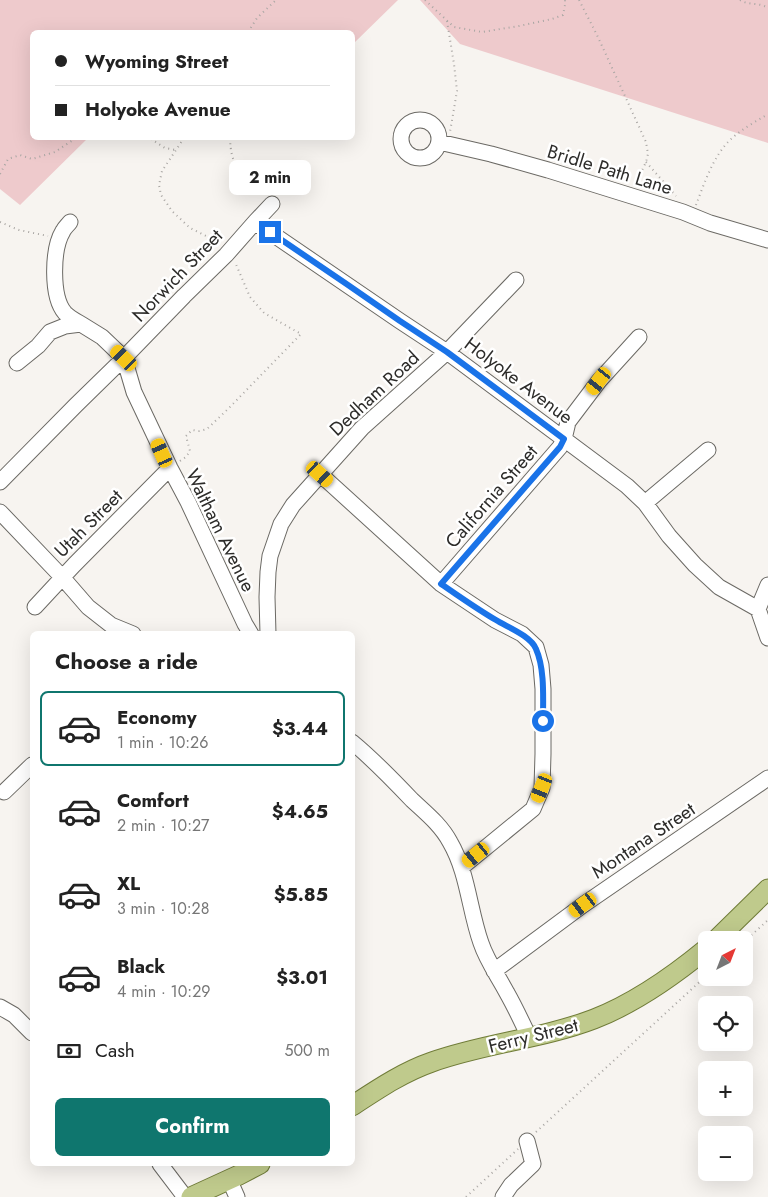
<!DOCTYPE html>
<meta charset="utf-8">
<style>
body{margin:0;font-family:Jost,sans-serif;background:#f6f6f6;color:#222;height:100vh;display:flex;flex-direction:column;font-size:19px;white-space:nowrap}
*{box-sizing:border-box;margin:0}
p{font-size:16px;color:#767676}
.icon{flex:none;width:28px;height:28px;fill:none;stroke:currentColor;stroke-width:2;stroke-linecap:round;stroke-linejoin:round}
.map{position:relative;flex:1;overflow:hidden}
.drawer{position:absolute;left:30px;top:631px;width:325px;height:535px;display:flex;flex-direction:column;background:#fff;border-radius:8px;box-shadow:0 5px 20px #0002}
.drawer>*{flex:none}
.top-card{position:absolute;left:30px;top:30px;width:325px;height:110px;border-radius:8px;box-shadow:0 5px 20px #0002;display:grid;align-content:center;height:110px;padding:0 25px;background:#fff}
.needle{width:32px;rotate:42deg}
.tools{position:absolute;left:698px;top:931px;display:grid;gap:10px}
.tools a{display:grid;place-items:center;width:55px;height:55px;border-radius:8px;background:#fff;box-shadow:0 5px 20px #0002;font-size:25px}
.end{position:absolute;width:22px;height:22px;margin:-11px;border:6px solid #1a73e8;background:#fff;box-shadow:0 0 0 2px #fff}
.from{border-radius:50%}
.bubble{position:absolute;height:35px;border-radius:8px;background:#fff;box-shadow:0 5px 20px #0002;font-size:16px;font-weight:700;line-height:35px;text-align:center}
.car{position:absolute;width:15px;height:30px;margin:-15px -8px;border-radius:6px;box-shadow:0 0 4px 1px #0007;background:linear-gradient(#f5c518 24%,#345 0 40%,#f5c518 0 76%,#345 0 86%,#f5c518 0)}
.top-card b{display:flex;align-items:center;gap:18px;height:48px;font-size:19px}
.top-card b+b{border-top:1px solid #e0e0e0}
.top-card i{width:12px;height:12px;background:#222}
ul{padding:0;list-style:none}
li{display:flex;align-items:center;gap:15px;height:75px;margin:0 10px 8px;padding:0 15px;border:2px solid transparent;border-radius:8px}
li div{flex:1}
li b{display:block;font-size:19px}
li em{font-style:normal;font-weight:700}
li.selected{border-color:#0f766e}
li>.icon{width:45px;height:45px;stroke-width:1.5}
h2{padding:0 25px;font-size:22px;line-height:60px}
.pay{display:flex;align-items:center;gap:12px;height:55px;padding:0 25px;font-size:19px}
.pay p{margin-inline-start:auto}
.action{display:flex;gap:10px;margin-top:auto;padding:10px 25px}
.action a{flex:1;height:58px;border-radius:8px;background:#0f766e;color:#fff;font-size:20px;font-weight:700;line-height:58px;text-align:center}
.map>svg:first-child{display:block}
</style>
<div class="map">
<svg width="768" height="1197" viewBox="0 0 768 1197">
<rect width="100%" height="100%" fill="#f7f4f0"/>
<path fill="#eecacc" d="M0 0H398L353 44 352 32H32V138H88L20 205 0 189Z
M420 0H768V143L460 44Z"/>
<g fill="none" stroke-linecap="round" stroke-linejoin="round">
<defs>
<path id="minor" d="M401 139a19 19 0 1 1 38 0a19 19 0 1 1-38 0Z
M439 142 491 154 548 170 683 212 710 223 768 240
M272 204 255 222 400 321 447 352 627 486 645 503 669 536 695 565 719 587 758 609
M70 222C68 225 65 227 63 231 52 249 51 297 65 313 70 318 76 321 81 324
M17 363 38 346 50 332 65 326 81 324 102 337 124 358 134 392 170 468 188 502 245 624 251 634
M320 474 441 584 495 620 522 634 536 647 541 665 543 689V754L542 788 533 809 462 867
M0 482 76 405 119 363 184 296 226 255 255 222
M645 503 708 450
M0 512 62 577 88 607 111 625 133 634
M441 584 560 447 564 439 568 422 599 381 639 337
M768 585 758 609 768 638
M35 607 74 565 170 468
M268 634 267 597 268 572 270 556 281 524 293 505 362 428 447 352 516 280
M352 742C374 760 393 780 412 800 426 813 441 825 450 842 468 873 469 909 481 943 487 961 498 976 507 993 515 1007 522 1022 529 1037
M4 792 32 765
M494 971 583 905 768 778
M0 1007 14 1015 32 1033
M160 1164 185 1197
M229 1179 237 1197
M503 1197 511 1185 533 1164 527 1141"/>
<path id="major" d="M716 940 768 889
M352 1106C378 1089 403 1072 432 1062 485 1043 542 1039 594 1019 635 1003 672 977 706 949
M191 1197 239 1175 260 1164"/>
</defs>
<use href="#minor" stroke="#6b6964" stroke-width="17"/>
<use href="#major" stroke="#707c38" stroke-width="21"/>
<path stroke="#a9a6a3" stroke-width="2" stroke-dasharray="1 4" stroke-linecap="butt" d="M425 0 454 27 482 32 519 26 552 19 563 15 565 5V0
M579 0 597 35 646 142 648 154 646 162 635 185
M740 0C750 6 759 2 768 8
M447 21 454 64 457 91 450 132
M248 32 257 18 276 0
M146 138 151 139 165 148 176 150
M184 138 162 171 159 185 161 195 172 211 190 228 208 237 219 244
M230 138C231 167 239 172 263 187
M646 162 676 196
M0 174 8 159 20 155 32 159 55 152 76 138
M696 205C704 184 713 157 729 141 740 130 755 122 768 114
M0 222 19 230 48 236
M180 461 186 457 190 451 186 436 192 430 199 431 207 429 228 409 301 334 264 313 250 297 235 262
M744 942 768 920
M536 1132 706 976
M466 1197 518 1149"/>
<use href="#minor" stroke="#fff" stroke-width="15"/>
<use href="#major" stroke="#bfca8c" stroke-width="19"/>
</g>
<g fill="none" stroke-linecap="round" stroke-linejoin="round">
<path stroke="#1a73e8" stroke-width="6" d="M270 232 348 285 400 321 447 352 564 439 560 447 441 584C459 596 477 609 496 620 507 627 531 636 536 649 545 669 543 699 543 721"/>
</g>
<g text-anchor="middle" stroke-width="5" stroke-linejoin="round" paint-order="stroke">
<g font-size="19" fill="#2d2c2a" stroke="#fff">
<text transform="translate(610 169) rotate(17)" y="7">Bridle Path Lane</text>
<text transform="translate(177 275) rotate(-46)" y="7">Norwich Street</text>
<text transform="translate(519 380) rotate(37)" y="7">Holyoke Avenue</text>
<text transform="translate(374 393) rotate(-43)" y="7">Dedham Road</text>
<text transform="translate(491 496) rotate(-49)" y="7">California Street</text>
<text transform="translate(88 523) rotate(-45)" y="7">Utah Street</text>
<text transform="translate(221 530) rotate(64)" y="7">Waltham Avenue</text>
<text transform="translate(643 840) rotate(-34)" y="7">Montana Street</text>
<text transform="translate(533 1035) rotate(-14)" y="7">Ferry Street</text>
</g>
</g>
</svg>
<div class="tools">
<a><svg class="needle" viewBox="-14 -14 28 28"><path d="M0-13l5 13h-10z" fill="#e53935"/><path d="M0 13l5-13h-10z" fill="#767676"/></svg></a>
<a><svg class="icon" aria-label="locate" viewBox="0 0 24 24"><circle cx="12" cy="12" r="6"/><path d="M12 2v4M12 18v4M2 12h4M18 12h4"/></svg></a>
<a>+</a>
<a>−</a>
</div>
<i class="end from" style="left:543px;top:721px"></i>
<i class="end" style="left:270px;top:232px"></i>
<div class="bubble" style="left:229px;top:160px;width:82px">2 min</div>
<i class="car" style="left:124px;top:358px;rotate:314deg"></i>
<i class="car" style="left:599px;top:381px;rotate:217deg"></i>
<i class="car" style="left:162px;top:453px;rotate:336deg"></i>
<i class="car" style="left:320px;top:474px;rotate:132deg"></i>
<i class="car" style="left:542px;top:788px;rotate:202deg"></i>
<i class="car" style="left:476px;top:855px;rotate:231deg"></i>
<i class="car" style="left:583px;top:905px;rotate:234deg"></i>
<div class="top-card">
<b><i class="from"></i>Wyoming Street</b>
<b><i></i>Holyoke Avenue</b>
</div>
<section class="drawer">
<h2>Choose a ride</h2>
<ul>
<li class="selected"><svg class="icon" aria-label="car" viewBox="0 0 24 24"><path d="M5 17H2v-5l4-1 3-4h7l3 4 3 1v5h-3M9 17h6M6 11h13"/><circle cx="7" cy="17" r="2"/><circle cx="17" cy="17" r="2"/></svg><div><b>Economy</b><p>1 min · 10:26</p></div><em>$3.44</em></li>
<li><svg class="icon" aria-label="car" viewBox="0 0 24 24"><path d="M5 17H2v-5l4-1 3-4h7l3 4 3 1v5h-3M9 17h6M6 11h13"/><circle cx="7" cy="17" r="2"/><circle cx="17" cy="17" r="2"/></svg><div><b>Comfort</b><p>2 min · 10:27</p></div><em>$4.65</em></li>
<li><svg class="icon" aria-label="car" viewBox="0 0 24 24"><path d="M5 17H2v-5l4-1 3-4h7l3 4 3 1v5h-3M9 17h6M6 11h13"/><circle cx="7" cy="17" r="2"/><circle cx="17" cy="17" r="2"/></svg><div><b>XL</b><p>3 min · 10:28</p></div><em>$5.85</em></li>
<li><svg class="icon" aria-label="car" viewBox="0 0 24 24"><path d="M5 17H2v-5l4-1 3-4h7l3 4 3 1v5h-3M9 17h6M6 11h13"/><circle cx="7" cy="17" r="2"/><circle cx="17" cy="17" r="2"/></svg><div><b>Black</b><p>4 min · 10:29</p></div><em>$3.01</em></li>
</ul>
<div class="pay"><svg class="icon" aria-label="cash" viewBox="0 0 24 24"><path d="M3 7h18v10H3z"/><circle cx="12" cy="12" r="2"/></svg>Cash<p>500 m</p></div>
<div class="action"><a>Confirm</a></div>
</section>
</div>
